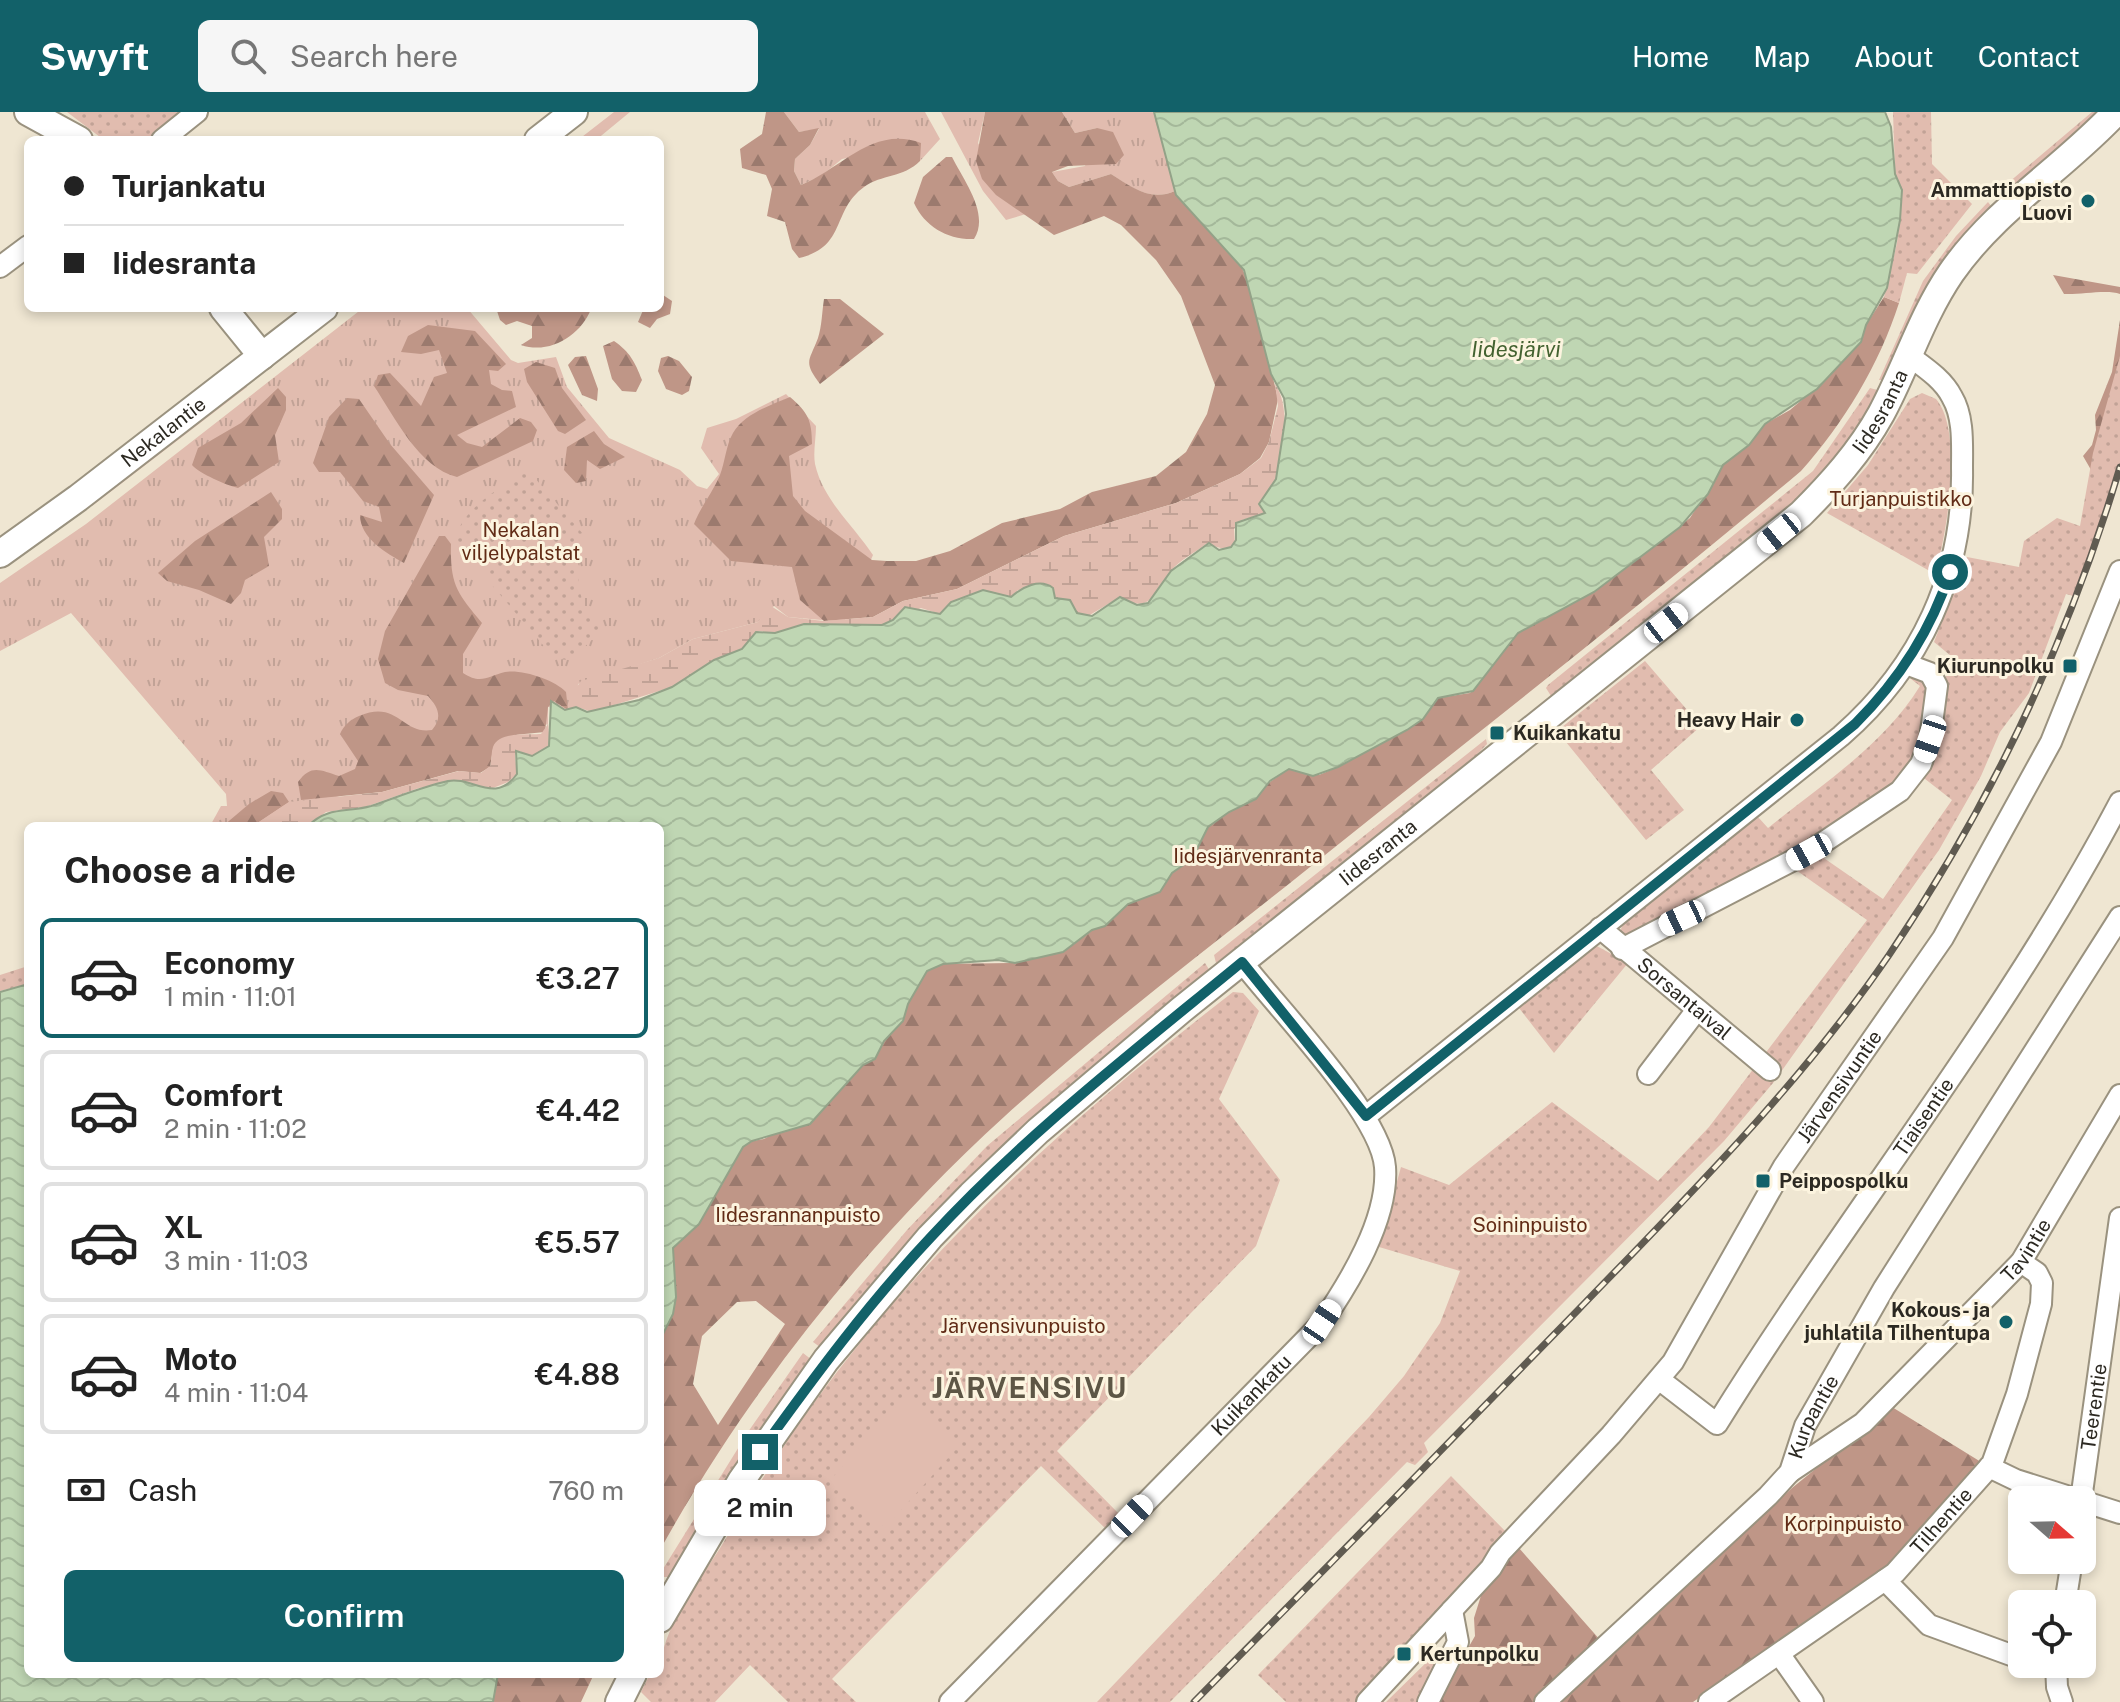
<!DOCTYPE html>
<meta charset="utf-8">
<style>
body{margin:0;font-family:"Public Sans",sans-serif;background:#f6f6f6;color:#222;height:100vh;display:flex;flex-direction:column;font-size:30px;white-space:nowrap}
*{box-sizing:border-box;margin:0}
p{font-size:26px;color:#767676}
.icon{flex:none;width:44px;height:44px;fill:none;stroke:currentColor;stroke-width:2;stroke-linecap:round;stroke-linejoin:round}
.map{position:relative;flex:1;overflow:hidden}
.panel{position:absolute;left:24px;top:710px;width:640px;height:856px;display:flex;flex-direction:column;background:#fff;border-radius:12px;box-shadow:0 4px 12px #0003}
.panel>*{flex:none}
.top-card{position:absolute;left:24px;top:24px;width:640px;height:176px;border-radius:12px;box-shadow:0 4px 12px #0003;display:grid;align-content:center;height:176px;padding:0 40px;background:#fff}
.needle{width:52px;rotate:110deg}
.fabs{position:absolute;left:2008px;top:1374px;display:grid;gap:16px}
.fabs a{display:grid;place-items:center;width:88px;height:88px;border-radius:12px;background:#fff;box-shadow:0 4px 12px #0003;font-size:40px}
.end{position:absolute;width:36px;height:36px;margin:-18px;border:10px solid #126169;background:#fff;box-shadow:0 0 0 4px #fff}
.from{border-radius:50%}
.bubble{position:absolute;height:56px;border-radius:12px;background:#fff;box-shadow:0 4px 12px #0003;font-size:26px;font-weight:600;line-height:56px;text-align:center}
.car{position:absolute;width:24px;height:48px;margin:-24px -12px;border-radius:10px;box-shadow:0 0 6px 2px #0007;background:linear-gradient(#fff 24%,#345 0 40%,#fff 0 76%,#345 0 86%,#fff 0)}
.top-card b{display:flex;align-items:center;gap:28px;height:76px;font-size:30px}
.top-card b+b{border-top:2px solid #e0e0e0}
.top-card i{width:20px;height:20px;background:#222}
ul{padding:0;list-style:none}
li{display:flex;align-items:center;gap:24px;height:120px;margin:0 16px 12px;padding:0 24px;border:4px solid #e0e0e0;border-radius:12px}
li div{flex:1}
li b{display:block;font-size:30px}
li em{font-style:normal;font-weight:600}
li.selected{border-color:#126169}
li>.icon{width:72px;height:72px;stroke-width:1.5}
h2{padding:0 40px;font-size:36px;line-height:96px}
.pay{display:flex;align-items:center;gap:20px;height:88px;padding:0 40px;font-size:30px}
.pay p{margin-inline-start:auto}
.action{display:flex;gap:16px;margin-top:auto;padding:16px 40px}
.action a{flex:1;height:92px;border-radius:12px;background:#126169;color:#fff;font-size:32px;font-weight:600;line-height:92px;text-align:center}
header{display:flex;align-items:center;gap:48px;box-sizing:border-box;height:112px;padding:0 40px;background:#126169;color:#fff}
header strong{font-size:38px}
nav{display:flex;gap:44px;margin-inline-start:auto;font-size:28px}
.search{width:560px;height:72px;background:#f6f6f6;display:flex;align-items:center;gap:20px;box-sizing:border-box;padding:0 28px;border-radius:12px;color:#767676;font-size:30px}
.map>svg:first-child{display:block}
</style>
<header>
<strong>Swyft</strong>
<div class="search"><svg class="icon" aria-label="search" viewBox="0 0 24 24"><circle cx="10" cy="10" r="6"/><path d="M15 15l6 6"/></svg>Search here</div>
<nav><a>Home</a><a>Map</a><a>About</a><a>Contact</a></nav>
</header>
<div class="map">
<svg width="2120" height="1590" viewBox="0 0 2120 1590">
<defs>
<pattern id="grass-tufts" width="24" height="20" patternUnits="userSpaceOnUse" patternTransform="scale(2)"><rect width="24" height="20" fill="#e1bcaf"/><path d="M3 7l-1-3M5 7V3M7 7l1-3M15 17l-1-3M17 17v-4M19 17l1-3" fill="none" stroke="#c1a296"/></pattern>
<pattern id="forest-firs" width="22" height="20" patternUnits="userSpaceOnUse" patternTransform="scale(2)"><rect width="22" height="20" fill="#bf9687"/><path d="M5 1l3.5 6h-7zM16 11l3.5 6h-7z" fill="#9b7a6e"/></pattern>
<pattern id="wetland-marsh" width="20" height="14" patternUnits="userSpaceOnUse" patternTransform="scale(2)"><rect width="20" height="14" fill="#e1bcaf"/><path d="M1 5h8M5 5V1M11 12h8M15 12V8" fill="none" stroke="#c1a296"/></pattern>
<pattern id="park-dots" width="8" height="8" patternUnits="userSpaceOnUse" patternTransform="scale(2)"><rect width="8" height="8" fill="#e1bcaf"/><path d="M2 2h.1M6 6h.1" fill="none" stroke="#c1a296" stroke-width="1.8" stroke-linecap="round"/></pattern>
<pattern id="water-waves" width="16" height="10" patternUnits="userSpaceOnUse" patternTransform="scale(2)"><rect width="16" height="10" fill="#bfd6b3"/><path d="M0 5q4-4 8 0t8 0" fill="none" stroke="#a4b89a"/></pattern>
</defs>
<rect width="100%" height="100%" fill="#efe6d2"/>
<path fill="url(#grass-tufts)" d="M614 0H630L596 28H578Z
M925 0 940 27 920 49V31L842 47 821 64 801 73 794 59 795 47 810 33 819 17 799 20 784 0Z
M941 0H985L978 31 1013 92 1026 102 1006 108 983 79Z
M1062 0H1154L1175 79C1150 90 1131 75 1111 62L1069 75 1058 69 1052 60 1085 54 1097 16 1075 21Z
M2092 0H2100L2005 81 2002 76Z
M363 196H467L511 248 518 251 556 245 567 275 609 326 680 358 697 374 707 377 719 362 701 336 707 316 736 307 786 282 816 314C816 326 813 341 815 352 823 388 853 413 873 443L844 510 788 505 774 494 758 510 693 527 659 546 578 572 577 595 568 598 548 595V612L253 714H210L221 694H227L226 682 71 501 0 539V471L86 412Z
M245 271 247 275 92 394 90 390Z"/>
<path fill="url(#forest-firs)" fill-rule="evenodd" d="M766 0H784L799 20 819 16 810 33 795 47 794 59 801 73C841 57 873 13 921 31L920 49C903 66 882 62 864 75 831 99 847 135 799 146L792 137 785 110 767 104 772 77 766 63 742 56 740 37 762 22Z
M985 0H1062L1075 21 1097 16 1113 20 1124 43 1116 52 1068 54 1052 60 1058 69 1069 75 1111 62C1132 75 1150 90 1175 79L1240 152 1252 178 1278 287 1269 330 1260 346 1240 362 1176 391 1064 424 957 477 903 489 873 505 824 509 800 488 792 455 731 449 694 412C701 394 713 380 720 363 725 350 726 333 733 321 744 302 771 293 790 285 808 300 812 309 812 332L789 344 793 384 805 399 872 448 887 449H916L950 439 1002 411 1060 397 1092 380 1156 364 1186 340 1207 302 1215 273 1181 184 1156 148 1121 113 1104 104 1054 123 996 83 982 67 976 49Z
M946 45H952C964 69 990 102 974 127 948 128 925 115 914 91L923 65Z
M2053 163 2120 175V182C2107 177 2080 183 2064 182Z
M660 181 672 189 670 202 657 207 650 216 638 210 644 196H660Z
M1884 185 1899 191C1879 253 1844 311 1801 359 1637 497 1467 629 1300 763 1201 842 1099 919 1005 1004 869 1128 750 1276 660 1438V1247L663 1222 673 1202 676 1185 673 1136 699 1112 743 1035 752 1029 764 1027 829 991 865 951 877 943 884 929 903 909 908 892 927 859 943 852 1010 851 1063 840 1092 818 1108 811 1128 792 1160 780 1172 761 1190 749 1208 715 1229 700 1256 687 1266 673 1288 657 1319 663 1338 655 1426 603 1438 586 1470 581 1517 521 1594 480 1690 406 1723 353 1765 312 1790 298 1830 264 1841 247 1861 230 1866 213ZM756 1189 785 1212 718 1313 693 1272 702 1224 737 1190Z
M824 187H840L884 222 820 272C803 249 809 250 818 226 822 214 822 199 824 187Z
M496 196H591V197C581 223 550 243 521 233L532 226V214L517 209 506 213 500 208Z
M2120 208V301L2098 370 2083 344 2092 333 2096 318 2095 303 2112 260Z
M428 213 475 219 506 252 498 259 489 258 491 272 502 278 512 279 516 295 457 323 467 331 482 335 520 306 531 310 537 318 533 329 457 365C419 356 394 304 374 274L378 263 390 261 421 294 434 265 447 261 439 238 421 242 401 240 408 224Z
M614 229C630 240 635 250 642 268L636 280 622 279 612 267 603 234Z
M586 244 598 277 597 289 582 283 568 253 575 245Z
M668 244 679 249 692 265 689 279 682 283 666 277 658 259 661 246Z
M536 250 555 256 562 276 586 308 565 322 558 319 527 270 524 257Z
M278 276 286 285V298L275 323 279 350 238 376C226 373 200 362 192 353L198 336 241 311Z
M347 286 359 287 390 332 434 383 404 451C386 441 360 426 360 403L382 410 379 395 363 389 340 360H319L313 351 329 305Z
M594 319 604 332 625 345 600 357 587 348 586 369 576 371 564 358 567 335Z
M271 380 282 397V407L264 425 269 454 245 468 241 481 231 492 199 478 167 469 158 461 195 429Z
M439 424H445L451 432C450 473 457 481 482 511L463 542V561C481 573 488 564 505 560 522 557 555 568 566 580L568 598 554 589 548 595 545 620 514 623 493 637 490 655 480 661 458 659 382 680 301 688 298 670C311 652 320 658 339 664L355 657 358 649 340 622C344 613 350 608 359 604 398 587 402 623 432 618 443 605 438 595 428 584L398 578 385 571 378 547 385 519Z
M271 679 283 681 289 690 253 714H223L249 692Z
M1892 1295 1981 1350 1886 1456 1693 1590H1559L1792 1376Z
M1519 1436 1601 1529 1539 1590H1437L1475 1524 1474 1506 1484 1474Z
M498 1562H594L581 1590H493Z"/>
<path fill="url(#wetland-marsh)" d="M1275 272C1291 294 1285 347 1274 372 1270 380 1262 384 1259 393L1265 401 1242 408 1234 417 1235 431 1228 438 1206 432C1195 441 1179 448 1171 459 1154 481 1151 503 1120 485L1088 504 1077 501 1070 488 1055 486 1054 478H1018L1011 485C989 479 976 479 955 489 948 492 946 498 940 502L921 496 882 513 804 512 775 521 759 519 742 537 714 548 672 575 592 600 577 595 576 576 581 569 659 546 693 527 758 510 771 494 788 505 824 509 873 505 903 489 957 477 1064 424 1176 391 1240 362 1261 346 1269 330 1278 294Z
M548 612 550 630 545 639 531 644 519 639 515 643 517 662 508 670 493 676H478L464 670 419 676 365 695 326 700 308 714H253L289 690 382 680 459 659 481 661 490 654C492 648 491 641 493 635 499 619 528 623 541 622Z"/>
<path fill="url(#park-dots)" d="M67 0H184L148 28H104Z
M1893 0H1931L1932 52 1972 92 1917 162 1907 161 1899 191 1884 185 1897 131 1902 80 1895 62Z
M1988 90 1991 94C1939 142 1910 203 1883 268H1879L1923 169 1956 124Z
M2120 244V353L2077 485 2066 482 2029 581 2000 620 1981 664 1939 738 1773 971 1724 1029 1424 1331 1428 1340 1415 1353 1407 1350 1170 1590H1097L1369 1305 1404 1264 1440 1211 1460 1159 1379 1135 1401 1055 1449 1073 1552 990 1658 1069 1709 1015 1867 808 1793 756 1818 742 1883 787 1952 688 1920 663 1951 544 1934 530 1967 445 2019 455 2024 429 2057 406 2080 414 2093 341Z
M1870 276 1877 278C1861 356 1696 470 1632 521 1611 538 1574 575 1551 584L1546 576 1548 573 1813 359Z
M1922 281 1936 287C1964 320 1947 422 1935 462L1827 401 1868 353 1910 287Z
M528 358 583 422C583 449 572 463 584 492 589 503 598 509 600 520L571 548 555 547 455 430C459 397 503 374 528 358Z
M1645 549 1701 614 1651 658 1684 698 1646 728 1557 619Z
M1914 562 1928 571 1930 599 1908 665 1807 737 1624 825 1619 822 1623 812 1758 705 1768 716C1821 673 1884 633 1920 574L1911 567Z
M1486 627 1487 632 1466 654 1272 812 1216 851 1214 843Z
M1595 833 1628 851 1554 941 1519 896Z
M1205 851 1210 859 820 1235 813 1230 907 1118 987 1034Z
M28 854V872L0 879V863Z
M1233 880 1243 881 1259 899 1219 987 1280 1068 1256 1134 1057 1339 1122 1405 1108 1419 1041 1354 832 1567 856 1590H788L750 1553 715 1590H651L641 1580 650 1562H660C660 1517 699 1470 722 1433 754 1379 787 1326 825 1276 940 1122 1082 997 1233 880Z
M803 1241 812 1248 750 1335 668 1465H663V1457L750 1317Z
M1451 1364 1508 1422 1356 1590H1286L1258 1563Z
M1435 1542 1441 1545 1420 1590H1386Z"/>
<path fill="#e1bcaf" d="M905 1285 959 1334 885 1416 831 1367Z"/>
<path fill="url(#water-waves)" stroke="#93a288" stroke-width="2" d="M1154 0H1885L1891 15 1895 62 1902 78 1900 108 1887 176 1866 213 1861 230 1817 277 1765 312 1749 333 1723 353 1708 382 1680 415 1594 480 1518 521 1473 579 1438 586 1423 607 1407 618 1338 655 1313 664 1289 657 1270 669 1256 687 1229 700 1208 715 1192 747 1172 761 1160 780 1128 792 1105 814 1092 818 1063 840 1015 851 998 848 943 852 927 859 908 892 903 909 884 929 875 947 863 953 810 1012 752 1029 743 1035 699 1112 673 1136 676 1185 673 1202 663 1222 660 1247V714H308C328 694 347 701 371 694 398 685 421 675 448 669 472 664 495 693 517 662L516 639 532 644 549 634 551 589 565 598 576 595 587 600 639 588 672 575 714 548 742 537 756 520 775 521 804 512 882 513 893 508 905 495 940 502 951 490 983 478 1011 485C1022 475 1040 466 1053 476L1055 486 1070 488 1077 501 1092 504 1120 485 1137 493 1148 491 1171 459 1209 431 1219 438 1231 435 1236 428V411L1265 401 1259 392 1276 367 1286 302 1284 286 1271 262 1244 158 1176 83Z
M28 872V1562H498L493 1590H0V880Z"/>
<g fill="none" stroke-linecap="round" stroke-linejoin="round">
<defs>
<g id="minor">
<path d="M162 28 197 0"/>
<path d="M0 155 28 134"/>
<path id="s1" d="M1600 816 1770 958"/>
<path d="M1622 837 1809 740 1900 679 1921 652 1930 627 1937 574 1930 561 1906 552"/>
<path d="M1648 962 1696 899"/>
<path d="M1366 1004 1841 624C1921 554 1964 462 1962 356 1962 333 1964 305 1952 285 1943 267 1924 255 1908 243"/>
<path id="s2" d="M1660 1268 1717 1312C1847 1102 2005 909 2120 690"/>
<path d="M1989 1355 2016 1368 2120 1401"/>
<path id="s3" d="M1790 1360 1863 1311 2021 1150 2120 983"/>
<path id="s4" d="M2081 1388 2120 1106"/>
<path d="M1885 1468 1929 1513 2022 1547"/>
<path d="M2065 1492 2072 1448"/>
<path d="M1780 1543 1813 1590"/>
<path d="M2056 1552 2057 1575 2062 1590"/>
<path id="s5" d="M950 1590 1321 1212C1349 1171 1389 1107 1385 1055 1381 1002 1277 896 1242 850"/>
<path id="s6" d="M1367 1590 1491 1456 1500 1441 1611 1323 1673 1250 1784 1054 1943 826 2051 630 2120 459"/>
<path d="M1428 1590 1458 1530 1452 1498"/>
<path id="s7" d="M1545 1590 1768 1384 1790 1360 1805 1314 1884 1176 2120 805"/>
<path id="s8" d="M1709 1590 1895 1461 1992 1352 2017 1282 2041 1192 2042 1171 2037 1161 2021 1150"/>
</g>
<g id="major">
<path d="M28 0 79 28"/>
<path d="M538 28 574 0"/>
<path d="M223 196 262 244"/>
<path id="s9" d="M0 442 78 386 324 196"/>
<path id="s10" d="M660 1507 741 1369 826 1248 930 1125 971 1083 1038 1019 1181 898 1801 402C1831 372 1860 340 1881 302 1906 256 1921 205 1951 161 1996 96 2063 57 2116 0"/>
<path d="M619 1590 633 1562"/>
</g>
</defs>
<use href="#minor" stroke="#9a927f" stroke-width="24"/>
<use href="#major" stroke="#9a927f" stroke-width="30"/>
<use href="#minor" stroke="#fff" stroke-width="20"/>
<use href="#major" stroke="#fff" stroke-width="26"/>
<defs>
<path id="rail" d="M1194 1590C1323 1460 1451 1328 1579 1197 1688 1084 1800 973 1889 843 1991 692 2068 529 2120 355"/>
</defs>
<use href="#rail" stroke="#605b51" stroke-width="7"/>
<use href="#rail" stroke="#fcf4df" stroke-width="4" stroke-dasharray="12" stroke-linecap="butt"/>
</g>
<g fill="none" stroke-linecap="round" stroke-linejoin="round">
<path stroke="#126169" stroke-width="10" d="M760 1340C814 1265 868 1192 931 1125 1025 1023 1135 938 1242 850L1366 1004 1855 612C1899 568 1931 519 1950 460"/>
</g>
<g fill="#126169" stroke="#fcf4df" stroke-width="3">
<circle cx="2088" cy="89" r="8"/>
<rect x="2062" y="546" width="16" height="16" rx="4"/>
<circle cx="1797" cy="608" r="8"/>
<rect x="1489" y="613" width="16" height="16" rx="4"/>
<rect x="1755" y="1061" width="16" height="16" rx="4"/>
<circle cx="2006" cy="1210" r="8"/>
<rect x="1396" y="1534" width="16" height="16" rx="4"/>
</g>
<g text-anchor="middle" stroke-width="6" stroke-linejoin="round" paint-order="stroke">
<g font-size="20" font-weight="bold" fill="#2c2922" stroke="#fcf4df" text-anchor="end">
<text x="2072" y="85">Ammattiopisto<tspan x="2072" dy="23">Luovi</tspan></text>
<text x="2054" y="561">Kiurunpolku</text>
<text x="1781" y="615">Heavy Hair</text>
<text x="1513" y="628" text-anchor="start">Kuikankatu</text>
<text x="1779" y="1076" text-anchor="start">Peippospolku</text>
<text x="1990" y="1205">Kokous- ja<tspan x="1990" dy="23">juhlatila Tilhentupa</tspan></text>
<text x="1420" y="1549" text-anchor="start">Kertunpolku</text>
</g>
<g font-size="20" fill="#2c2922" stroke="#fcf4df">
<text dy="7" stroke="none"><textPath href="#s10" startOffset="1732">Iidesranta</textPath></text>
<text dy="7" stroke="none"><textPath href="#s9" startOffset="204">Nekalantie</textPath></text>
<text dy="7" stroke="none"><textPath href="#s10" startOffset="1060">Iidesranta</textPath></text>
<text dy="7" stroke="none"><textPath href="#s1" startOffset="110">Sorsantaival</textPath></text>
<text dy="7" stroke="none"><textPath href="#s6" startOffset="780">Järvensivuntie</textPath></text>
<text dy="7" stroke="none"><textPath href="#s2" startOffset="442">Tiaisentie</textPath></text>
<text dy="7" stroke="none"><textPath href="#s3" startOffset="326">Tavintie</textPath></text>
<text dy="7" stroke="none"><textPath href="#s5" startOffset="430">Kuikankatu</textPath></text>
<text dy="7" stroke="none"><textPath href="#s4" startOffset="94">Teerentie</textPath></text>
<text dy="7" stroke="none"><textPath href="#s7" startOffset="396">Kurpantie</textPath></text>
<text dy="7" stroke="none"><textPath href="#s8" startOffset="296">Tilhentie</textPath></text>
</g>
<g font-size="20" fill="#612b16" stroke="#fcf4df">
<text x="1901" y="394">Turjanpuistikko</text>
<text x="521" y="425">Nekalan<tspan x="521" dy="23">viljelypalstat</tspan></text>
<text x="1248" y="751">Iidesjärvenranta</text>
<text x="798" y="1110">Iidesrannanpuisto</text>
<text x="1530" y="1120">Soininpuisto</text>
<text x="1023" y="1221">Järvensivunpuisto</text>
<text x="1843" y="1419">Korpinpuisto</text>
</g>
<g font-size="22" font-style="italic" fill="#436230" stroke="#fcf4df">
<text x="1516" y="245">Iidesjärvi</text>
</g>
<g font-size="28" font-weight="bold" letter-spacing="2" fill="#5d5645" stroke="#fcf4df">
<text x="1030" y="1286">JÄRVENSIVU</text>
</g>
</g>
</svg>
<div class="fabs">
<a><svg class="needle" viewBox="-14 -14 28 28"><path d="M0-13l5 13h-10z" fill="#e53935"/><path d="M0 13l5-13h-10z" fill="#767676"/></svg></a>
<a><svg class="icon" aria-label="locate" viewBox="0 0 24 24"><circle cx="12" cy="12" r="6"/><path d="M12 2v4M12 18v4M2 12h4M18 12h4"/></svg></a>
</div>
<i class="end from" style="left:1950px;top:460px"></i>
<i class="end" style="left:760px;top:1340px"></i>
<div class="bubble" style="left:694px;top:1368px;width:132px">2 min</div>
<i class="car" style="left:1779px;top:421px;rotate:231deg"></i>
<i class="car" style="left:1666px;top:511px;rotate:52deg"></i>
<i class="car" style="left:1930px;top:627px;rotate:199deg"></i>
<i class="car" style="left:1809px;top:740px;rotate:241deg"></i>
<i class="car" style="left:1682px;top:806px;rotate:245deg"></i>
<i class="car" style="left:1322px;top:1210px;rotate:34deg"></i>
<i class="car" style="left:1132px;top:1404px;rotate:44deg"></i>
<div class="top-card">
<b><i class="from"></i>Turjankatu</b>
<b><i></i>Iidesranta</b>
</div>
<section class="panel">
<h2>Choose a ride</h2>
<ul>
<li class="selected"><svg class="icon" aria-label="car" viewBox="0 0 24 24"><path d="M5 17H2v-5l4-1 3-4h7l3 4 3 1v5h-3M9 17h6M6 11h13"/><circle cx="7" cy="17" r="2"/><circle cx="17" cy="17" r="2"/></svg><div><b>Economy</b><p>1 min · 11:01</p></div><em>€3.27</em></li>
<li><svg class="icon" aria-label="car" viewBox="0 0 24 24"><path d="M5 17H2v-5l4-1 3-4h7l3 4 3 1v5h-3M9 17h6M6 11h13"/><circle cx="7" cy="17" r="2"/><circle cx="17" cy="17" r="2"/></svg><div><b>Comfort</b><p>2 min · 11:02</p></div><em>€4.42</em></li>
<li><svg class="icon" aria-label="car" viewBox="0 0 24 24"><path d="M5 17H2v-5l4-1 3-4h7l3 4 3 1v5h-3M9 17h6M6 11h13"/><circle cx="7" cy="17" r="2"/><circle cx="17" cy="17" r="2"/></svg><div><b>XL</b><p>3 min · 11:03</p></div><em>€5.57</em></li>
<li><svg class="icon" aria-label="car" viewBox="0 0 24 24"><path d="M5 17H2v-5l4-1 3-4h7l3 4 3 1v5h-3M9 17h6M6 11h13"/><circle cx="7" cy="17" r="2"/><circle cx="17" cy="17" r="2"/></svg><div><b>Moto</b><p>4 min · 11:04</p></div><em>€4.88</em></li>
</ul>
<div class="pay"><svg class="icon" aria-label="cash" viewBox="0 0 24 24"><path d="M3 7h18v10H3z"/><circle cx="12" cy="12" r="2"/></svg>Cash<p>760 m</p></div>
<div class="action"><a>Confirm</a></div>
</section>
</div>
